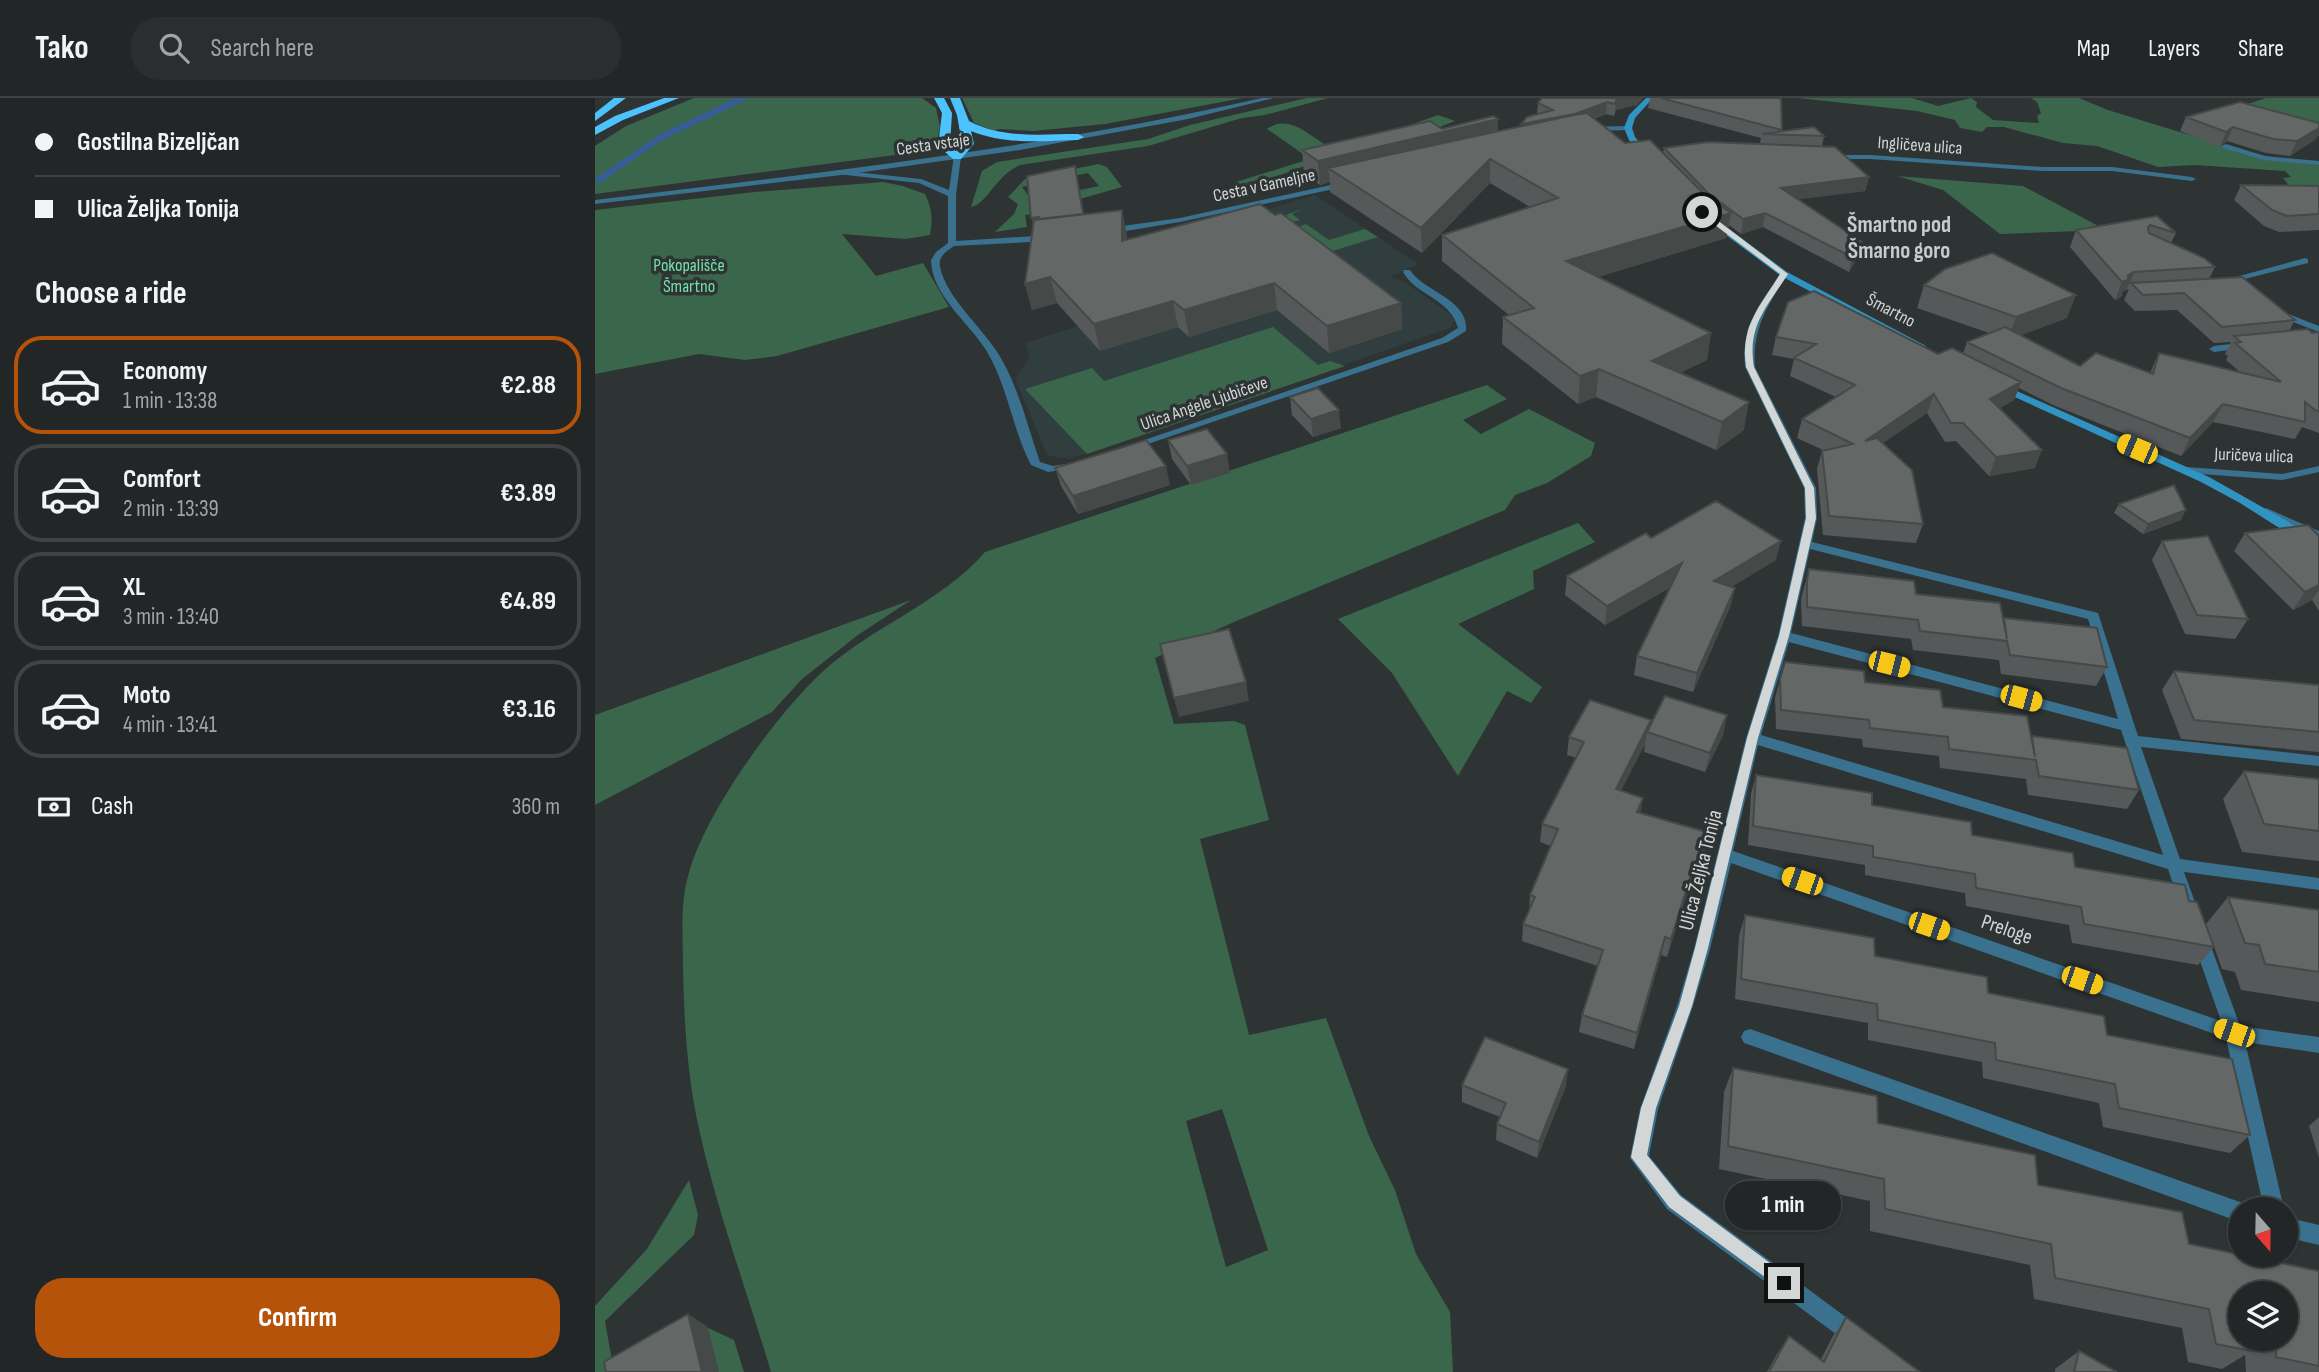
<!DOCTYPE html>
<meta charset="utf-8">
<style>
body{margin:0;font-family:"Sofia Sans Condensed",sans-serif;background:#2a2e2f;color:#f1f3f6;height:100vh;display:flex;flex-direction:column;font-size:26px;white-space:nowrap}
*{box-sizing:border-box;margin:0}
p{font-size:23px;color:#a2a5a7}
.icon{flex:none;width:38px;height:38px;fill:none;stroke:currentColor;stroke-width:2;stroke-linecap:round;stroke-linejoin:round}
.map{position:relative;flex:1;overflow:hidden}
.details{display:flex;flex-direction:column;background:#222627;width:595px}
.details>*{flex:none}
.banner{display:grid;align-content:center;height:154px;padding:0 35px;background:#222627}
.needle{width:46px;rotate:160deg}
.fabs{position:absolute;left:1633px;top:1099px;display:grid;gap:14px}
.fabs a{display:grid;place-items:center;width:70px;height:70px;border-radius:50%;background:#222627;box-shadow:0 2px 5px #0004,0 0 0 2px #3f4344;font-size:35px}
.end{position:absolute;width:32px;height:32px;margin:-16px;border:9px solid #d3d6d6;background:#111;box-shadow:0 0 0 4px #111}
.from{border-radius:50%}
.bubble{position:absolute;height:49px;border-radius:24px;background:#222627;box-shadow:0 2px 5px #0004,0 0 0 2px #3f4344;font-size:23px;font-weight:700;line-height:49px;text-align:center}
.car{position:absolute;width:21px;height:42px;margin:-21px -10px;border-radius:9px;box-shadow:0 0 5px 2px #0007;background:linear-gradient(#f5c518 24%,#345 0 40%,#f5c518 0 76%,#345 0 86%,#f5c518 0)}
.banner b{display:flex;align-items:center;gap:24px;height:66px;font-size:26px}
.banner b+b{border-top:2px solid #3f4344}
.banner i{width:18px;height:18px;background:#f1f3f6}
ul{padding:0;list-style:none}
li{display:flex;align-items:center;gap:21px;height:98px;margin:0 14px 10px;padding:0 21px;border:4px solid #3f4344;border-radius:28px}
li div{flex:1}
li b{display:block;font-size:26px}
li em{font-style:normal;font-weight:700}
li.current{border-color:#b45309}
li>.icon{width:63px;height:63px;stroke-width:1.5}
h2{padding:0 35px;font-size:32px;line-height:84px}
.pay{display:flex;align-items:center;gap:18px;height:77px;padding:0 35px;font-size:26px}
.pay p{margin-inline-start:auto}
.button{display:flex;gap:14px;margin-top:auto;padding:14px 35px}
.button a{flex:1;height:80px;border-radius:28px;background:#b45309;color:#fff;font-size:28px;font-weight:700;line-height:80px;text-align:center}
header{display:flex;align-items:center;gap:42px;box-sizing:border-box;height:98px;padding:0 35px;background:#222627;border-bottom:2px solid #3f4344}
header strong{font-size:33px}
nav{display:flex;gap:38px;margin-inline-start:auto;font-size:24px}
.search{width:490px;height:63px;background:#2a2e2f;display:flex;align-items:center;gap:18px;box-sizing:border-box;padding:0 24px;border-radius:28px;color:#a2a5a7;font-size:26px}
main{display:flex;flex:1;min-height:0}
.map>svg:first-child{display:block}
</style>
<header>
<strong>Tako</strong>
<div class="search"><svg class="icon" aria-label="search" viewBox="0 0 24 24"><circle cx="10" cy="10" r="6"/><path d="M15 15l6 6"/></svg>Search here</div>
<nav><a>Map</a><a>Layers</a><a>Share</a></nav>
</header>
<main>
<section class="details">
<div class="banner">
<b><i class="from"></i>Gostilna Bizeljčan</b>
<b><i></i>Ulica Željka Tonija</b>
</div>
<h2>Choose a ride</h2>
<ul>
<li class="current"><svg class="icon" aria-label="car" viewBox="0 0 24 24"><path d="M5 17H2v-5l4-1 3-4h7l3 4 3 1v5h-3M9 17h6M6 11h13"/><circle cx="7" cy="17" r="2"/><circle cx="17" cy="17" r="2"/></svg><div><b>Economy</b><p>1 min · 13:38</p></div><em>€2.88</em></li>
<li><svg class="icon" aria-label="car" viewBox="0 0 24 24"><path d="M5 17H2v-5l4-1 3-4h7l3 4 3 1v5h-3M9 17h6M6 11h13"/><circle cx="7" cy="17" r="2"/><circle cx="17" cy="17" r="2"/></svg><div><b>Comfort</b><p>2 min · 13:39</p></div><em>€3.89</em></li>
<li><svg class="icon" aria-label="car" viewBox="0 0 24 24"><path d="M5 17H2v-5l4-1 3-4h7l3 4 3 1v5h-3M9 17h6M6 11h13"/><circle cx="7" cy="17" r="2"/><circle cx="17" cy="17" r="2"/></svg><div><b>XL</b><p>3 min · 13:40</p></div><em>€4.89</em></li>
<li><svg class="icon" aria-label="car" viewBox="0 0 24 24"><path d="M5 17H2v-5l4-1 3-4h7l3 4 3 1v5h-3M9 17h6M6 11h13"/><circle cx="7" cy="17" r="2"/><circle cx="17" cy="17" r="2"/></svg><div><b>Moto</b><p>4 min · 13:41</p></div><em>€3.16</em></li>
</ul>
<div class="pay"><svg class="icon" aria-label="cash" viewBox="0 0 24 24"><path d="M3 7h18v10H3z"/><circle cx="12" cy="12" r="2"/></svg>Cash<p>360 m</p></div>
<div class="button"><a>Confirm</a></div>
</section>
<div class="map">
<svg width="1724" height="1274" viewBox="0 0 1724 1274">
<rect width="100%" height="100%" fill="#2e3334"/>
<path fill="#313e3f" d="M720 97 823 166 795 179 807 182 856 217 859 223 855 230 474 361 452 357 420 280 435 259 430 245 527 214 576 141Z"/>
<path fill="#3a664c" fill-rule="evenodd" d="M99 0H327L341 10 345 29 342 44 308 56 0 96V48L31 28Z
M367 0H648L510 26 438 33 404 31 399 33 379 25Z
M712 0H733L670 17 647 20 553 48 425 67C401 77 392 106 376 109L387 73 402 64 553 41 595 27Z
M1203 0H1317L1343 8 1376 0 1382 4 1381 9 1398 22 1444 25 1442 18 1446 15 1442 4 1436 0H1484L1513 12 1666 59 1724 65V101H1705L1688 80 1696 79 1690 73 1599 67 1563 69 1502 48 1468 45 1409 29H1392L1387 34 1365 30 1360 22 1322 13Z
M1671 0H1724V38L1638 11Z
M843 17 860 23 830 35 720 64 651 90 641 84 715 61 672 31C692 16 712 35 729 46L804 31Z
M503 66 512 69 527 89 464 107V113L430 117 432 129 400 134 419 116 423 106 413 99 430 81ZM493 75 504 88 437 102 427 89Z
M1302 78 1428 88 1511 132 1405 136 1348 92Z
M288 84 308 88 330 96C337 111 338 121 335 137L311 141 247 136 281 178 328 165 354 209 182 258 150 262 104 256 0 276V112L160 94Z
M708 111 697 116 705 122 694 125 700 130 711 126 734 142 770 131 783 139 728 156 682 125 693 116Z
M678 229 723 267 735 263 750 268 492 356 430 291 497 270 509 283Z
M892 287 912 301 868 322 886 336 934 311 1000 345 996 358 952 385 920 397 910 412 639 524 560 560 579 626 639 623 650 627 674 722 605 741 654 937 731 920 774 1038 800 1092 821 1156 855 1214 858 1274H176C152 1193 122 1113 104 1031 92 977 89 923 88 868 88 838 85 807 93 778 109 716 179 620 225 576 275 529 345 506 390 454ZM627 1011 673 1152 631 1169 591 1023Z
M983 425 1000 444 938 473 939 491 863 526 947 589 936 605 912 593 863 678 797 575 743 521Z
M316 502 263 537 207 581 177 614 0 707V617Z
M94 1082 103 1117 99 1137 10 1223 19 1274H0V1208L52 1151Z
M107 1227 139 1242 149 1274H120Z"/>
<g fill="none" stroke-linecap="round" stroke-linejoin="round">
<path stroke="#375d99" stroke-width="6" d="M4 82 66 39 148 0"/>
<path fill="#39718e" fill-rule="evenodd" d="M1033 28H1036V32L992 33 988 31 992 29Z
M1631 46 1670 58 1724 63V67L1669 62 1628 50 1627 48Z
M359 57 366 59 361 97V143L455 137 459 140 455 143 359 148C351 154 343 158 345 169 352 202 391 232 407 262 425 294 433 330 445 364L458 368 477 365 483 368 481 370 453 374 436 367C417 331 413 288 391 252 374 225 336 196 336 162L341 154 353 145V98L324 85 242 76 238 74 242 72 326 81 354 92Z
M1231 57H1275L1448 69H1517L1597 79 1601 81 1597 83 1517 73H1448L1275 61H1228L1227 59Z
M754 83H757V87L585 124 513 136 509 133 513 130 585 120Z
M1710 160 1713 161V165L1630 186 1626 183Z
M809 172H815C829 194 874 201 871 233L853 244 541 350 537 351 532 348 847 240 863 230C855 200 821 198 808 174Z
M1189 173 1193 176C1173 206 1157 231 1160 269L1221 390 1222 420 1217 444 1503 515 1543 638 1724 658V668L1546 649 1585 761 1724 780V792L1589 774 1600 804 1598 809 1592 811 1586 809 1584 804 1573 771 1163 647 1138 753 1626 923 1598 843 1600 838 1606 836 1612 838 1614 843 1645 928 1724 939V955L1650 944 1689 1111H1669L1631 940 1136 765 1115 851 1098 908 1063 1011 1054 1058 1086 1097 1267 1231 1270 1238 1267 1245 1260 1248 1253 1245 1072 1111 1035 1060 1045 1011 1082 908 1099 851 1151 640 1183 538 1210 420 1209 390 1150 269 1149 255 1153 230 1163 209 1185 176ZM1215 451 1493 521 1523 621 1196 535ZM1194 544 1526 632 1568 757 1166 637Z
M1683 212 1724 228V234L1680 217V213Z
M1653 244 1656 245V249L1619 254 1614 251 1619 248Z
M1724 368V374L1687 382 1592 375 1586 372 1592 369 1687 376Z
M1671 410 1724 433V441L1667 415 1665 413Z
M1155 931 1645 1104 1652 1107 1653 1111H1645V1124L1155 947 1149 945 1146 939 1149 933Z
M1690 1119 1724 1127V1147L1690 1139Z"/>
<path fill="#39718e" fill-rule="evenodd" d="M667 0H679L593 21 425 52 255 76 0 106V102C224 75 447 50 667 0Z"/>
<path fill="#3093c1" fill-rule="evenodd" d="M1051 0H1058L1040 20 1037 30 1040 39 1056 58 1052 60 1034 42 1029 30 1034 17Z
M1116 122H1122L1192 174 1331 248 1323 250 1186 178 1116 126Z
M1406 286 1614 379 1692 423 1724 445V455L1645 405 1606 384 1402 291 1401 289Z"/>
<path fill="#4cc3fc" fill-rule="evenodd" d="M19 0H31L0 23V15Z
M69 0H84L28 22 0 37V29L20 18Z
M339 0H349L357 15 355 47 361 53 367 46 362 17 355 0H365L374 23C408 41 445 36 483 36L489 39 483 42C447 43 410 47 376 33L379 46 366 61H358L343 48 347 15Z"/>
</g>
<path fill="#555959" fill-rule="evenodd" d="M946 0H1048L1042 7 1021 12 1019 18 1011 16 999 21 1030 45 1068 55 1069 50 1165 46 1166 40 1053 10 1055 0H1181L1186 1 1187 33 1229 38 1227 48 1274 79 1270 93 1203 101 1263 158 1254 174 1168 129 1146 136 1134 127 1131 140 1003 179 1116 235 1112 262 1085 275 1149 332 1121 352 1001 299 983 306 907 246 908 219 914 217 847 163V137L935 109 895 85 827 155 735 94V84L725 87 709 76 707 52 847 31 903 33 926 28 942 16 943 5 947 0Z
M1591 19 1721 41 1695 58 1671 55 1632 43 1625 49 1585 33Z
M480 68 489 116 532 137V142L680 117 806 205 807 231 734 255 682 212 594 239 583 229 505 253 462 205 437 212 430 186Z
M1646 87 1724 88V132L1684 134 1669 128 1639 102Z
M1562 118 1581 135 1576 145 1620 169 1614 181 1700 222 1694 233 1724 234V335L1707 329 1700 341 1618 324 1586 358 1458 307 1424 290 1419 302 1405 310 1440 370 1394 378 1361 343 1350 344 1332 315 1288 345 1328 426 1321 445 1228 437 1222 371 1227 353 1228 352 1202 340 1207 321 1241 299 1195 278 1199 261 1177 257 1181 239 1343 256 1368 255 1372 244 1394 235 1322 210 1329 187 1472 220 1426 237 1485 268 1555 275 1564 255 1645 274 1631 262 1633 258 1630 256 1636 244 1619 245 1582 212 1540 213 1529 202 1534 191 1528 193 1526 199 1520 202 1475 149 1481 132Z
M695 299 746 330 718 339 697 317Z
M573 342 635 375 596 387 577 361Z
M460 370 575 387 483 416 466 388Z
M1524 406 1586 422 1548 436 1519 415Z
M1650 435 1724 438V513L1717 502 1698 512 1639 453Z
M1056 440 1181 462 1136 489 1140 490 1135 509 1098 594 1039 577 1042 558 1076 489 1010 527 970 497 972 478Z
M1567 443 1653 521 1640 541 1590 536 1557 462Z
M1214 471 1321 496 1408 521 1512 569 1501 588 1406 576 1404 562 1318 552 1316 541 1207 528 1206 501Z
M1190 564 1270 584 1348 609 1436 639 1544 692 1532 711 1433 697 1431 681 1345 670 1344 658 1268 649 1267 641 1181 631 1180 600Z
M1579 573 1724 587V654L1586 641 1567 592Z
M1132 617 1128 637 1110 674 1049 654 1050 646 1026 692 1045 715 1110 753 1097 796 1092 795 1072 859 1066 857 1039 951 984 934 987 917 1003 868 927 843 928 826 934 814 935 797 956 748 945 744 947 726 981 660 972 657 974 639 1056 622 1055 629Z
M1649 673 1724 681V763L1647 754 1628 701Z
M1161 677 1277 707 1377 737 1594 803 1619 849 1603 867 1477 845 1474 827 1371 808 1370 795 1270 777V767L1153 747 1156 696Z
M1633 799 1724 812V904L1646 892 1640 874 1627 871 1611 826Z
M1150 817 1393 895 1512 937 1655 1037 1635 1055 1508 1029 1504 1005 1388 980 1387 964 1273 942V925L1140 901 1144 838Z
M1138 970 1283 1025 1594 1146 1724 1173V1274H1651L1650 1257 1627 1271 1593 1264 1587 1230 1439 1201 1435 1167 1275 1133V1103L1124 1071 1129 994ZM1645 1195H1690V1241H1645Z
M867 987 971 988 942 1060 901 1042 902 1026 905 1019 867 1004Z
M1724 1019V1060L1714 1028Z
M1251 1219 1325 1274H1172L1182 1256 1194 1238 1226 1261 1238 1238Z
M1484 1253 1522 1274H1460V1271Z"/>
<path fill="#454948" d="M1022 0H1048L1042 7 1021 12 1019 18Z
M1012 4 1011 16 981 28 926 40V26L980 16Z
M903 21V44L733 70 735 84 725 87 723 63Z
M1638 29 1632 43 1625 49 1631 34Z
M1724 30V36L1721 41 1695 58 1702 43Z
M895 61V85L827 155 826 130Z
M480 68 492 130 440 132 436 120 444 119Z
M1274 79 1270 93 1183 104 1186 90Z
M527 112 532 137V169L527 143Z
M1136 115 1131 140 970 189 971 163Z
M1170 115 1168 129 1146 136 1148 121Z
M1267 144 1263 158 1254 174 1257 159Z
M1539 174 1532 191 1528 193 1526 199 1520 202 1527 184 1533 177Z
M455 179 462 205 437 212 430 186Z
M679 185 682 212 594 239 589 212Z
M1481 197 1472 220 1413 242 1421 219Z
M578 203 583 229 505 253 499 226Z
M806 205 807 231 734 255 732 228Z
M1116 235 1112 262 1053 290 1057 263Z
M1004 271 1001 299 983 306 985 278Z
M1426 284 1419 302 1388 319 1395 301Z
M1339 296 1332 315 1264 361 1270 343Z
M1154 304 1149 332 1121 352 1127 324Z
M1628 306 1618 324 1586 358 1595 340Z
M744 312 746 330 718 339 716 321Z
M1447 352 1440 370 1394 378 1401 359Z
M632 356 635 375 596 387 592 368Z
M571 368 575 387 483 416 478 398Z
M1591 412 1586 422 1548 436 1553 426Z
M1186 443 1181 462 1115 502 1119 483Z
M1087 465 1084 484 1010 527 1012 508Z
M1724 487V492L1717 502 1698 512 1710 494Z
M1140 490 1135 509 1098 594 1102 575Z
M651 584 654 603 584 619 579 600Z
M1132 617 1128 637 1110 674 1115 655Z
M1056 622 1054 635 1052 634 1050 646 1018 709 1021 691Z
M1048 700 1045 718 1042 714Z
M1115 735 1110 753 1097 796 1101 778Z
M1096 777 1092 795 1072 859 1076 841Z
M1070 839 1066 857 1039 951 1042 935Z
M973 971 971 988 942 1060 944 1044Z
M93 1216 113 1229 124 1274H107Z"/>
<path fill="#636867" stroke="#454948" stroke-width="2" d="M947 0H1022L1020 6 1012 4 980 16 926 26 932 19 958 12 943 5Z
M1066 0H1181L1186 1 1187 32Z
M1645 4 1724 25V30L1702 43 1678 41 1638 29 1631 34 1591 19Z
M992 15 1030 45 1055 42 1106 93 1136 115 971 163 1116 235 1057 263 1154 304 1127 324 1004 271 985 278 908 219 939 210 847 137 963 100 895 61 826 130 733 70 979 17Z
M898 18 903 21 723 63 707 52 835 23 847 31Z
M1219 29 1229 38 1167 36Z
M1113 44 1240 49 1274 79 1186 90 1267 144 1257 159 1170 115 1148 121 1114 96 1069 50Z
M480 68 488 116 444 121V119L436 120 432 78Z
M1646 87 1724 88V116L1692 118 1677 112Z
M665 106 680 117 686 115 806 205 732 228 679 185 589 212 578 203 499 226 455 179 430 186 439 122 527 112V143Z
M1562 118 1581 135 1555 127 1553 129 1554 135 1609 160 1620 169 1539 174 1533 177V182L1527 184 1481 132Z
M1397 155 1481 197 1421 219 1329 187 1350 171Z
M1647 179 1700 222 1627 229 1589 195 1548 197 1536 185Z
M1219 193 1343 256 1357 250 1426 284 1395 301 1447 352 1401 359 1368 325H1356L1339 296 1270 343 1282 340 1317 372 1328 426 1234 418 1227 353 1258 346 1207 321 1260 287 1199 260 1221 246 1181 239 1193 204Z
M1410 229 1485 268 1501 255 1558 276 1564 255 1686 284 1640 245 1646 244 1639 238 1713 231 1717 235 1724 234V314L1720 312 1710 304V324L1628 306 1595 340 1466 290 1372 244Z
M723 290 744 312 716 321 695 299Z
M612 331 632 356 592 368 573 342Z
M551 342 571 368 478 398 460 370Z
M1579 387 1591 412 1553 426 1524 406Z
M1121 403 1186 443 1119 483 1140 490 1102 575 1042 558 1087 465 1012 508 972 478 1051 435 1056 440Z
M1713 427 1724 438V487L1710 494 1650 435Z
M1613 438 1653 521 1602 517 1567 443Z
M1214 471 1319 483 1321 496 1405 505 1412 541 1409 520 1502 530 1512 569 1415 557 1412 543 1325 533 1323 522 1212 509V482Z
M634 531 651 584 579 600 565 546Z
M1190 564 1269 573 1270 584 1345 592 1348 609 1432 618 1440 659 1437 638 1532 650 1544 692 1444 678 1441 662 1354 651 1353 639 1275 630 1274 622 1186 612 1185 581Z
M1579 573 1724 587V634L1599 622Z
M1070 598 1132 617 1115 655 1052 634Z
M995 602 1056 622 1021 691 1048 700 1042 714 1115 735 1101 778 1096 777 1076 841 1070 839 1042 935 987 917 1008 852 928 826 940 799 935 797 963 731 947 726 989 644 974 639Z
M1649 673 1724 681V733L1669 726Z
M1161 677 1277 695V707L1376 724 1377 737 1478 755 1480 769 1590 787 1594 803 1602 804 1619 849 1489 826 1486 809 1381 790 1380 776 1278 759V748L1158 728Z
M1633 799 1724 812V874L1670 866 1664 847 1650 845Z
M1150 817 1279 840 1280 858 1392 879 1393 895 1509 918 1512 937 1637 961 1655 1037 1524 1010 1520 986 1401 962 1400 945 1283 922 1282 906 1146 881Z
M890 939 973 971 944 1044 902 1026 911 1005 867 987Z
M1138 970 1282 998 1283 1025 1440 1057 1443 1087 1587 1114 1594 1146 1724 1173V1268L1681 1259V1241H1690V1195H1645V1241H1659L1657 1253 1621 1246 1614 1211 1460 1180 1456 1146 1290 1111 1289 1081 1133 1048Z
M93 1216 107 1274H11L9 1264Z
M1251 1219 1325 1274H1174L1194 1238 1229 1264Z
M1484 1253 1522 1274H1479Z"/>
<path fill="#d3d6d6" d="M1104 112H1109L1193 176C1172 209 1152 228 1159 269L1219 390 1221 420 1194 538 1163 640 1113 850 1097 908 1061 1010 1052 1057 1085 1098 1195 1180 1198 1185 1195 1191 1189 1193 1074 1109 1036 1059 1046 1010 1084 908 1100 850 1152 640 1184 538 1211 420 1210 390 1151 269C1145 228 1165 209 1185 176L1104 115Z"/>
<g text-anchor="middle" stroke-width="7" stroke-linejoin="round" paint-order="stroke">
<g font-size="18" fill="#d3d6d6" stroke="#2e3334">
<text transform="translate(338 46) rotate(-8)" y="6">Cesta vstaje</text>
<text transform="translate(1325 47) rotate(4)" y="6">Ingličeva ulica</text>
<text transform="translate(669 87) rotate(-12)" y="6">Cesta v Gameljne</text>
<text transform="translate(1296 212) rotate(28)" y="6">Šmartno</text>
<text transform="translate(609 305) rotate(-19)" y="6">Ulica Angele Ljubičeve</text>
<text transform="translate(1659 357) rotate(2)" y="6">Juričeva ulica</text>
</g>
<g font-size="18" fill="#72e2a5" stroke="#2e3334">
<text x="94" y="173">Pokopališče<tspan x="94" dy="21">Šmartno</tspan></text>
</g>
<g font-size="21" fill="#d3d6d6" stroke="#2e3334">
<text transform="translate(1105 772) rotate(-76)" y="7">Ulica Željka Tonija</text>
<text transform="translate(1412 831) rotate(19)" y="7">Preloge</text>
</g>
<g font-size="23" font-weight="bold" fill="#c6cccd" stroke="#2e3334">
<text x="1304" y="134">Šmartno pod<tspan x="1304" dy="26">Šmarno goro</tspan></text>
</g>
</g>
</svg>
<div class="fabs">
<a><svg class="needle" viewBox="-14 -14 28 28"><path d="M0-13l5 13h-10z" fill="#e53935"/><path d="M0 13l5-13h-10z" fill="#a2a5a7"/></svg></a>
<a><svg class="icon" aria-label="layers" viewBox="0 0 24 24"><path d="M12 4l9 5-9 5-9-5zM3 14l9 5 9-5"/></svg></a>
</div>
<i class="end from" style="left:1107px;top:114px"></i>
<i class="end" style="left:1189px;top:1185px"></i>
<div class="bubble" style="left:1130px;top:1083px;width:116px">1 min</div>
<i class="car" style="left:1542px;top:351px;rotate:293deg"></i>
<i class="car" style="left:1294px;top:566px;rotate:104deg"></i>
<i class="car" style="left:1426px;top:600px;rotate:105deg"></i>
<i class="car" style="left:1207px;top:783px;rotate:289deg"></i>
<i class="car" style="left:1334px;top:828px;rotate:109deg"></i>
<i class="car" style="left:1487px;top:882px;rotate:109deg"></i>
<i class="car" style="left:1639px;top:935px;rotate:289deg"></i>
</div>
</main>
